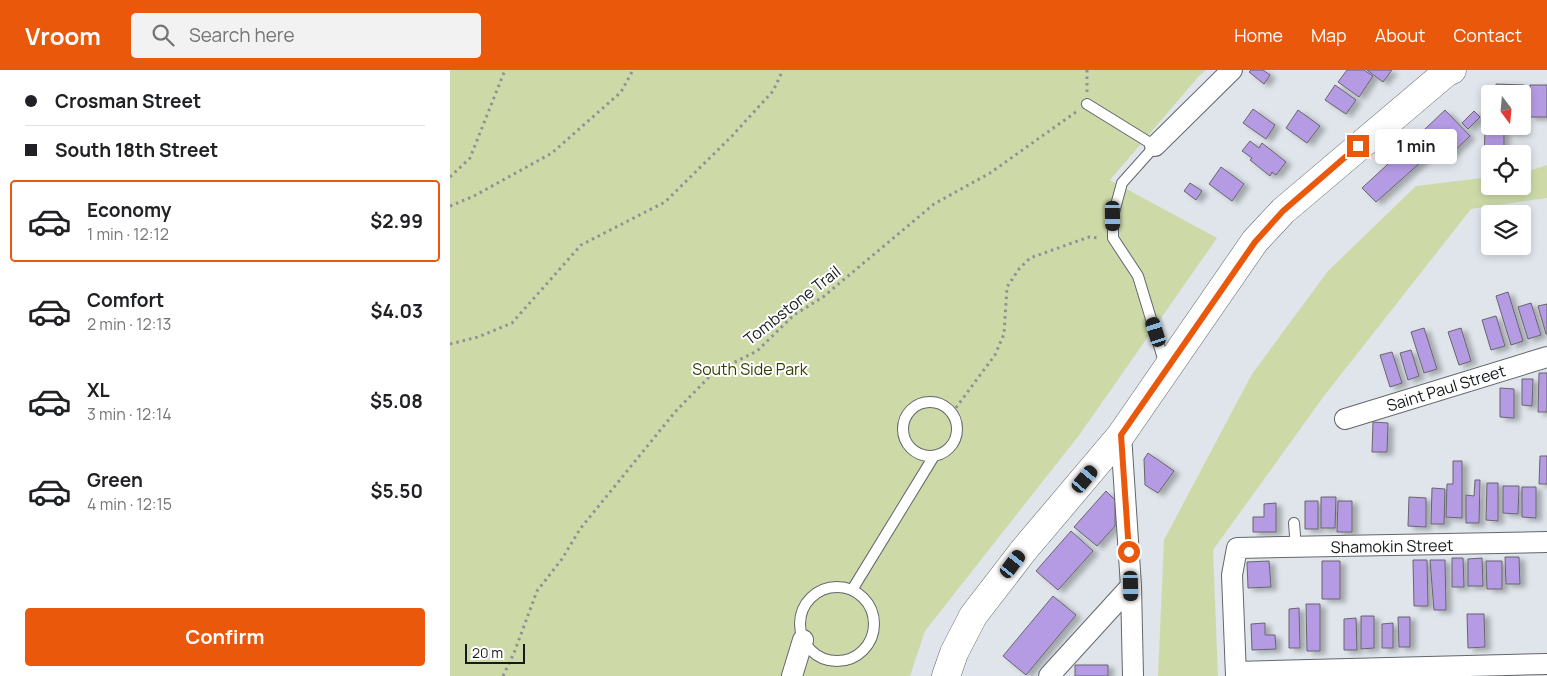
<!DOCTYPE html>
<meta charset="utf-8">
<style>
body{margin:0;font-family:Manrope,sans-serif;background:#f2f2f2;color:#202124;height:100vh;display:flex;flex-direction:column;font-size:19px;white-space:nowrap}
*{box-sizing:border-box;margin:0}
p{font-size:16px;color:#757577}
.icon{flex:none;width:28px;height:28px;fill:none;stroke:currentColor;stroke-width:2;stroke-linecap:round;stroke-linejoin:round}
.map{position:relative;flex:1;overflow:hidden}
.side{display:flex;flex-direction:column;background:#fff;width:450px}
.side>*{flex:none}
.hud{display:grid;align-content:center;height:110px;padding:0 25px;background:#fff}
.needle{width:32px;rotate:164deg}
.controls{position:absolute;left:1031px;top:15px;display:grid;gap:10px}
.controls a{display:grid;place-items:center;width:50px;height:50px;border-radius:5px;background:#fff;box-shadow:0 2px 8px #0003;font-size:25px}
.scale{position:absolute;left:15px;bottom:12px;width:60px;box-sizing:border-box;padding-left:5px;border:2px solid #171a1c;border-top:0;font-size:14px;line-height:18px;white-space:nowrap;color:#171a1c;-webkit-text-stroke:4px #fff;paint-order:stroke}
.end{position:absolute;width:22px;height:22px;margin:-11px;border:6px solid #ea580c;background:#fff;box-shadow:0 0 0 2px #fff}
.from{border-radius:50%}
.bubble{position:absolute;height:35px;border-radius:5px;background:#fff;box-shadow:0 2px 8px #0003;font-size:16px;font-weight:700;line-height:35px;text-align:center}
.car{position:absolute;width:15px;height:30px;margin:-15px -8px;border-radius:6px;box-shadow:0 0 4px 1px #0007;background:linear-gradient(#222 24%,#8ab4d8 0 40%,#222 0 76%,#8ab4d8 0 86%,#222 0)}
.hud b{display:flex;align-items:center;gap:18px;height:48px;font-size:19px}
.hud b+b{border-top:1px solid #e0e0e0}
.hud i{width:12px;height:12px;background:#202124}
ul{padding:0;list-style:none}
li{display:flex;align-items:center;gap:15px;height:82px;margin:0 10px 8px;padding:0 15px;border:2px solid transparent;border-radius:5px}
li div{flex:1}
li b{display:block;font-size:19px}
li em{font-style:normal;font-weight:700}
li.active{border-color:#ea580c}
li>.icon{width:45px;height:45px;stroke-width:1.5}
.action{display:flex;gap:10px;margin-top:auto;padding:10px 25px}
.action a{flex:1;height:58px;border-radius:5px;background:#ea580c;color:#fff;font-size:20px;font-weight:700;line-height:58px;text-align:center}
header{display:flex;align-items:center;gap:30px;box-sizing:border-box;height:70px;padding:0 25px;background:#ea580c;color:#fff}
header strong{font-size:24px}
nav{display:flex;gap:28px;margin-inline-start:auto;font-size:18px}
.search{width:350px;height:45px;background:#f2f2f2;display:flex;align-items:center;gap:12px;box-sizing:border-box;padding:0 18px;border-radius:5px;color:#757577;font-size:19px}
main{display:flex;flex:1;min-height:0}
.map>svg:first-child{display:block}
</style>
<header>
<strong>Vroom</strong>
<div class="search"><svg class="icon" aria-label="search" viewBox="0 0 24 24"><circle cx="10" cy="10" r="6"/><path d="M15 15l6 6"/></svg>Search here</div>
<nav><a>Home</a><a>Map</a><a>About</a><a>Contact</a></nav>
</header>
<main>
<section class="side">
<div class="hud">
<b><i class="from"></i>Crosman Street</b>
<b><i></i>South 18th Street</b>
</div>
<ul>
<li class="active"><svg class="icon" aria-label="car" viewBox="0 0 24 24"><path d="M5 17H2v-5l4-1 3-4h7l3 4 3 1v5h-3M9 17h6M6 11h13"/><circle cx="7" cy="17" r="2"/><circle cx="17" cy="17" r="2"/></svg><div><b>Economy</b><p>1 min · 12:12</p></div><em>$2.99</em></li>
<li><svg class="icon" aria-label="car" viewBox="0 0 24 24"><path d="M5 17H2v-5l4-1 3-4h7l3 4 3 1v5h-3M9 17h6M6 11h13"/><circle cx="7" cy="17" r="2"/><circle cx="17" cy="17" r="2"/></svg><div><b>Comfort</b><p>2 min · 12:13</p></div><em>$4.03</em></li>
<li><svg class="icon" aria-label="car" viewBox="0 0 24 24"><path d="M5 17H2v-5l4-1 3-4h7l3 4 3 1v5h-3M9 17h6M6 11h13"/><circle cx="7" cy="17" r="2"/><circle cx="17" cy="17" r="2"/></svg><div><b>XL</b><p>3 min · 12:14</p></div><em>$5.08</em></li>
<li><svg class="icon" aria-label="car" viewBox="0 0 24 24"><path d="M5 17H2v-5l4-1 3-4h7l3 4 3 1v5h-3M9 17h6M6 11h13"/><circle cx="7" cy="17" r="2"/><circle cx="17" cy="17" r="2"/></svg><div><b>Green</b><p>4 min · 12:15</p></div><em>$5.50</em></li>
</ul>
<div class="action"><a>Confirm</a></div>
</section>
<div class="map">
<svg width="1097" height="606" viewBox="0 0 1097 606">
<defs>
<filter id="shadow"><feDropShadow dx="5.5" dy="3" stdDeviation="2.5" flood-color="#0004"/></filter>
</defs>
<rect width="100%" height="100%" fill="#dfe5eb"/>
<path fill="#cddaa8" d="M0 0H756L749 6 660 110 767 168 630 364 475 561 460 606H0Z
M1097 95V128L1021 139 874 326 763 480 768 606H708L714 470 802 304 878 201 966 116 1040 107V116H1072L1073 103Z"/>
<path fill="#b59be4" stroke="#67656b" filter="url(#shadow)" d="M801 0H813L820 5 814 14 799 2Z
M897 0H914L923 6 909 27 888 12Z
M917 0H942L933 12Z
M1046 14 1074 15 1073 62 1054 61V78H1046V84H1040V96H1034L1035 57 1072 56V24H1046Z
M885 15 906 30 896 44 875 30Z
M1080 15H1097V47H1079Z
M803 39 825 55 816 69 793 53Z
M848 40 870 56 857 73 836 58Z
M995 40 1020 66 999 86 974 60Z
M1024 41 1030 47 1018 59 1012 53Z
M962 65 980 84 926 132 912 118 938 94 933 89Z
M800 71 809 78 812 73 836 92 826 105 822 102 820 106 800 90 802 88 792 81Z
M771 97 794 114 782 131 759 114Z
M740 113 752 121 746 130 734 121Z
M1058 222 1073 271 1061 275 1046 226Z
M1081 233 1091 265 1078 269 1068 237Z
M1097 234V264H1096L1088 236Z
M1046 246 1055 276 1041 280 1032 250Z
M974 258 987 299 974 303 961 262Z
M1011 258 1021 291 1009 295 998 262Z
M961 280 969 306 958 310 950 283Z
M942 282 952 313 940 317 930 285Z
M1089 303H1097V342H1088Z
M1072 309H1083L1082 336 1072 335Z
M1050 318 1064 319V348L1050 347Z
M923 352 938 353 937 382H922Z
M698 383 724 401 708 423 695 415 694 389Z
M1090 386H1097V414H1089Z
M1003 391H1012V448L996 447 997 414H1003Z
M1025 410H1030L1029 453H1016V425L1024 426Z
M1037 413H1048V451L1036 450Z
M1053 416H1069L1068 444 1053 443Z
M1072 417H1086V448L1072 447Z
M982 418 995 419 994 454H981Z
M656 421 665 430V456L647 476 624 457Z
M871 427H886L885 458H871Z
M959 427 976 428V457L958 456Z
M855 431H868V459H855Z
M888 431H902V462H887Z
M826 433V462H803V447H814V434Z
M621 461 643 481 608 520 586 501Z
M1055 487H1069L1070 514H1056Z
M1002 488H1013L1014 517H1002Z
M1032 488 1033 516H1018V489Z
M963 490H977L978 536H964Z
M980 490H995L996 540H984Z
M819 491 821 517 798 518 797 492Z
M872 491H890V529H872Z
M1036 491H1052V519H1037Z
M603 526 626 545 576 605 553 586Z
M856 534H870V581H857Z
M849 538 850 578H839V539Z
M1017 544H1034L1035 577 1018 578Z
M911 546H924V578L911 579Z
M948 547H960V577H949Z
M906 548 907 580H894V549Z
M815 553V565H825L826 579 802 580 801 554Z
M943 553V578H932V554Z
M625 595H658V606H625Z"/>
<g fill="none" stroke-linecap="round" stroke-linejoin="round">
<defs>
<path id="service" d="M637 34 705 76 672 113 663 146V168L688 206 715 295
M453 359a27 27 0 1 1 54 0a27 27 0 1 1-54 0Z
M844 453 846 478
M350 554a37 37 0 1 1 74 0a37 37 0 1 1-74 0Z
M402 520 484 386"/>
<path id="minor" d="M705 76 782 0
M895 349 1097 287
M671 365 681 516 683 606
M786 602 1097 594
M342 606 353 570
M599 606 681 516
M786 606 782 505 787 478 1097 472"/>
<path id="secondary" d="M496 606 504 583 523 546 573 481 671 365 805 171 833 141 997 2 1002 0"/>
</defs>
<use href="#service" stroke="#62676c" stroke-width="12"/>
<use href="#minor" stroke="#62676c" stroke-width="22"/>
<use href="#secondary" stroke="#62676c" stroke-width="29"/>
<path stroke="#8d9296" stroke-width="3" stroke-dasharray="2.5 4" stroke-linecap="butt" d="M637 0V22
M0 107 20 88 55 0
M0 136 24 126 102 83 171 22 183 0
M0 274 28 267 62 253 131 175 215 132 282 66 323 21 333 0
M502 343 545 285 554 264 557 217 569 199 580 188 639 167 650 168
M53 606 64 583 87 521 112 489 130 459 225 342 263 303 307 281 344 245 373 227 484 134 540 103 626 42"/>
<use href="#service" stroke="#fff" stroke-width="10"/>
<use href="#minor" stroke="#fff" stroke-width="20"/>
<use href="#secondary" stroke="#fff" stroke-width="28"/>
</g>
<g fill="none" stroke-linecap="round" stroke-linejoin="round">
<path stroke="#ea580c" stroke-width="6" d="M679 482 671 365 805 172 833 141 908 76"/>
</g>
<g text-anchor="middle" stroke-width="4" stroke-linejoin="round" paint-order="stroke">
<g font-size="16" fill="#171a1c" stroke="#fff">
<text transform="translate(342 235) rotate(-38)" y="6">Tombstone Trail</text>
<text transform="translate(996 318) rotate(-17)" y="6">Saint Paul Street</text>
<text transform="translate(942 476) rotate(-1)" y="6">Shamokin Street</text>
</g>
<g font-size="16" fill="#353f00" stroke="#fff">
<text x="300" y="305">South Side Park</text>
</g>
</g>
</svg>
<div class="controls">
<a><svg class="needle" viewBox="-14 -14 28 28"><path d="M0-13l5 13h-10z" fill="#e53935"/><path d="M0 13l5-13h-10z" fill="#757577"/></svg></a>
<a><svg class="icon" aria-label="locate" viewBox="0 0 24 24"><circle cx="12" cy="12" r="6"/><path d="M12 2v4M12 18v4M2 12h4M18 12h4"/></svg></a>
<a><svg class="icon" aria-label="layers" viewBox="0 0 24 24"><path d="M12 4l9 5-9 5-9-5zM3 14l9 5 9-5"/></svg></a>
</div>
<div class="scale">20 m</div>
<i class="end from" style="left:679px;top:482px"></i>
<i class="end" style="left:908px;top:76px"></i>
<div class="bubble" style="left:925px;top:59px;width:82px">1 min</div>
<i class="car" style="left:663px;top:146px;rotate:179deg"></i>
<i class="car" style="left:706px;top:262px;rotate:342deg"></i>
<i class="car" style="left:635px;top:409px;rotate:40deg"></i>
<i class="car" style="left:563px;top:494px;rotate:37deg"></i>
<i class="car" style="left:681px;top:516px;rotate:179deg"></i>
</div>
</main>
